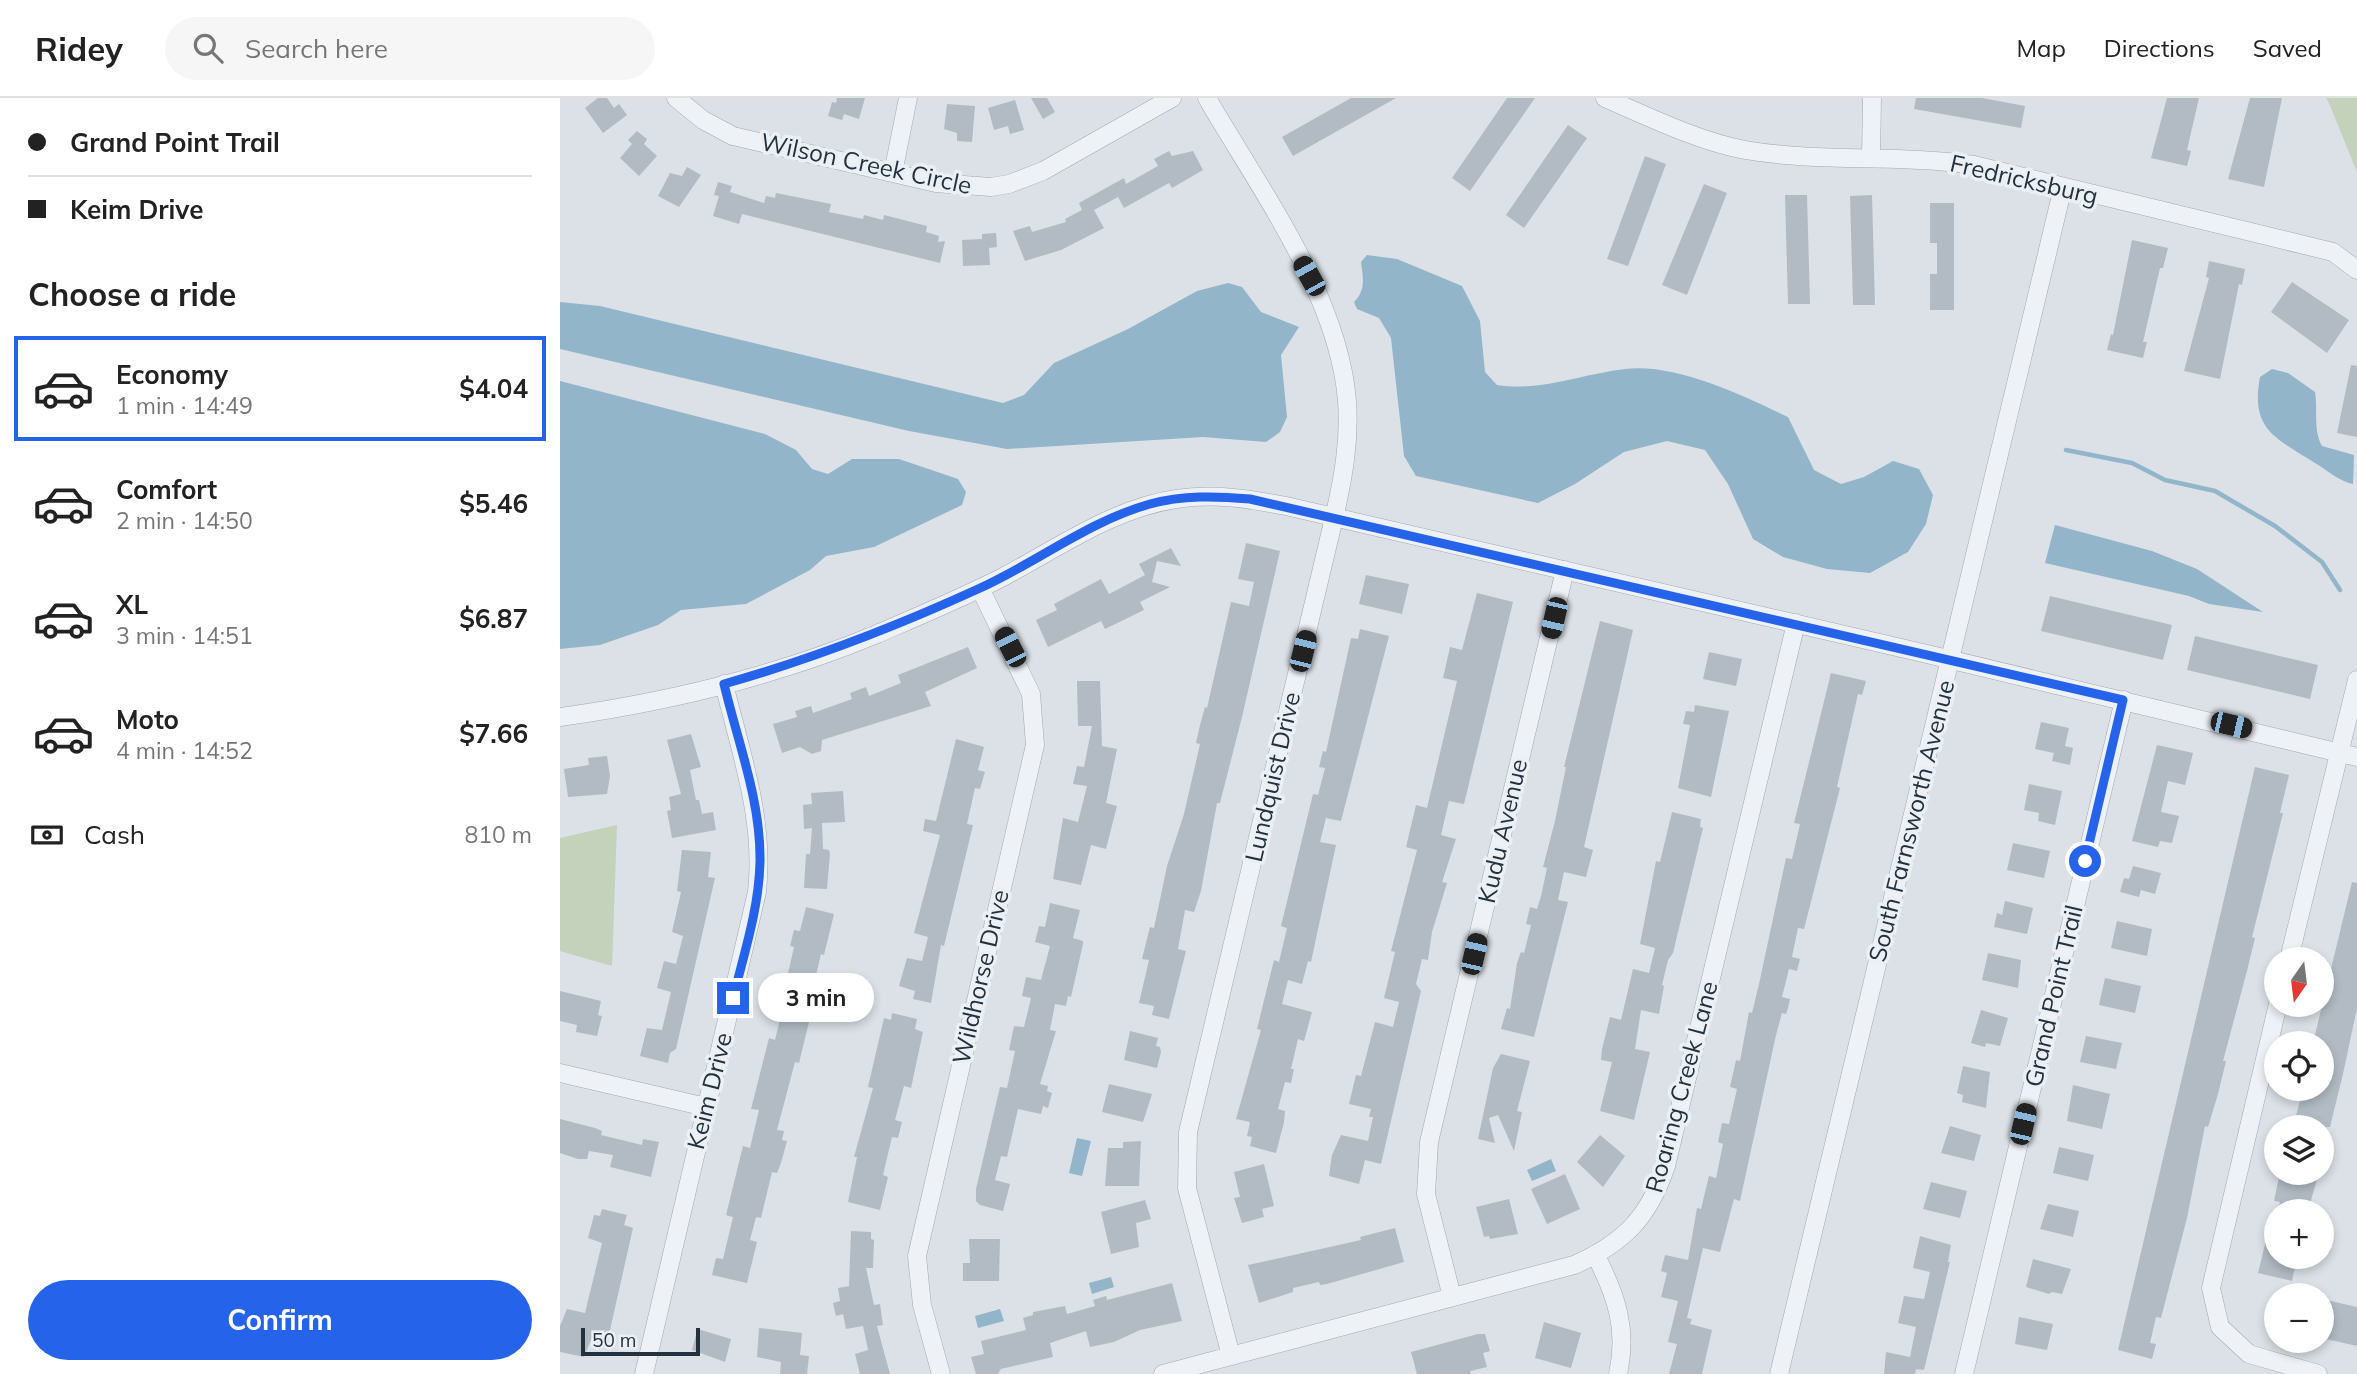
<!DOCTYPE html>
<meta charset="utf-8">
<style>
body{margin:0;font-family:Mulish,sans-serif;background:#f6f6f6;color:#222;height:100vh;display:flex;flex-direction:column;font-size:26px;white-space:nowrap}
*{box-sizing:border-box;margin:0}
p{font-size:23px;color:#767676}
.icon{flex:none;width:38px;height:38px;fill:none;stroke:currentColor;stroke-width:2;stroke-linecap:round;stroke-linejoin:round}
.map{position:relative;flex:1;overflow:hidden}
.side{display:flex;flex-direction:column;background:#fff;width:560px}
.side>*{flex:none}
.hud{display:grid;align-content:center;height:154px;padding:0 28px;background:#fff}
.needle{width:46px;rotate:194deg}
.controls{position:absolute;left:1704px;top:849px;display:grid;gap:14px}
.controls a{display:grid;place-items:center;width:70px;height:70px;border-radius:50%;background:#fff;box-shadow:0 4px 10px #0003;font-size:35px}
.scale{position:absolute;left:21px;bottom:18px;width:119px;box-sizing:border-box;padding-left:7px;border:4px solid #24313e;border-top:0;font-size:19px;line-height:24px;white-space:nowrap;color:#24313e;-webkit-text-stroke:5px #eaf0f5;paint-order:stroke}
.end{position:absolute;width:32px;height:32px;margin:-16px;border:9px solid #2563eb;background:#fff;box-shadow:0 0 0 4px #fff}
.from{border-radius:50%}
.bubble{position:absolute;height:49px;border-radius:24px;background:#fff;box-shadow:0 4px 10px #0003;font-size:23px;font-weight:700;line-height:49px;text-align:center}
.car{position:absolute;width:21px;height:42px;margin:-21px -10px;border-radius:9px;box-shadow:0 0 5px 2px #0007;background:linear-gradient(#222 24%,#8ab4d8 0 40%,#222 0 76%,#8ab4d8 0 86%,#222 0)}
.hud b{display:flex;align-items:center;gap:24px;height:66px;font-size:26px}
.hud b+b{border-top:2px solid #e0e0e0}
.hud i{width:18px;height:18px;background:#222}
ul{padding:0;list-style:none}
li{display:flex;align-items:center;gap:21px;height:105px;margin:0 14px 10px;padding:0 14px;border:4px solid transparent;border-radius:0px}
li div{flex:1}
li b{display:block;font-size:26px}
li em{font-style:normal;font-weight:700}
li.active{border-color:#2563eb}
li>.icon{width:63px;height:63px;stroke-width:1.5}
h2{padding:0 28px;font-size:32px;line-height:84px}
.pay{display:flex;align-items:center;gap:18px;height:77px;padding:0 28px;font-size:26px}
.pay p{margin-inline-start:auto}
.cta{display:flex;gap:14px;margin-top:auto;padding:14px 28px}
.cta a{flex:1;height:80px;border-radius:42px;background:#2563eb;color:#fff;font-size:28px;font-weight:700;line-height:80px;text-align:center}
header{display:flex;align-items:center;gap:42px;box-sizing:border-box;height:98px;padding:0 35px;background:#fff;border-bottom:2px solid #e0e0e0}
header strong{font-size:33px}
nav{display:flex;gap:38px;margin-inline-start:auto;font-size:24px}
.search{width:490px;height:63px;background:#f6f6f6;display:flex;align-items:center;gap:18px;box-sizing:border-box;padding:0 24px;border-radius:38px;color:#767676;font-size:26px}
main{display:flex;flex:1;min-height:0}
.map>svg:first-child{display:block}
</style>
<header>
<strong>Ridey</strong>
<div class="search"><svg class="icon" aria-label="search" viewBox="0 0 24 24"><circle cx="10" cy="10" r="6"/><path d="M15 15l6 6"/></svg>Search here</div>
<nav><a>Map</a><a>Directions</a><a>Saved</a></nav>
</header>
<main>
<section class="side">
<div class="hud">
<b><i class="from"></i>Grand Point Trail</b>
<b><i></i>Keim Drive</b>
</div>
<h2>Choose a ride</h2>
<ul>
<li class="active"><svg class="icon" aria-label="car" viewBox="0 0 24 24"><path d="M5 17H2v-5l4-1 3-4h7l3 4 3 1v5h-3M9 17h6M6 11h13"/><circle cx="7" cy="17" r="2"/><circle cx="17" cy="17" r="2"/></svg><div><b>Economy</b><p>1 min · 14:49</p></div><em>$4.04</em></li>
<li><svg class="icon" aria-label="car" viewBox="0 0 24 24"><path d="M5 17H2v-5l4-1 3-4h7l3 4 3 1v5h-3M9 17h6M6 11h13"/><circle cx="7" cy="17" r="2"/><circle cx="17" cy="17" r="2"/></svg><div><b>Comfort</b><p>2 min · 14:50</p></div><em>$5.46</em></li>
<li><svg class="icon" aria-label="car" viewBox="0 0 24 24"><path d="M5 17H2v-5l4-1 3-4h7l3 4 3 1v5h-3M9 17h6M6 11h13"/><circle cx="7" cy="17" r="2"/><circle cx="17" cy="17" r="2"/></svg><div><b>XL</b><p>3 min · 14:51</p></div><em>$6.87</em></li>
<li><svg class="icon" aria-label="car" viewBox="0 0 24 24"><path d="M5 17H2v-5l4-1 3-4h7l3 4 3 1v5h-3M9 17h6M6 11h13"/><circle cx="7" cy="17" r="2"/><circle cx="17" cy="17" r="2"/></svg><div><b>Moto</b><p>4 min · 14:52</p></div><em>$7.66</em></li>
</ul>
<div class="pay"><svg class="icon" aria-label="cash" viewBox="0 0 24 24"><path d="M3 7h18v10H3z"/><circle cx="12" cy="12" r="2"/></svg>Cash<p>810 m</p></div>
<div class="cta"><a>Confirm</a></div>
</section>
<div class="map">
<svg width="1797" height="1276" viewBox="0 0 1797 1276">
<rect width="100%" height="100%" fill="#dbe1e7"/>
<path fill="#c4d1bb" d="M1766 0H1797V74L1769 5Z
M57 727 52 868 0 853V740Z"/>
<path fill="#93b5ca" d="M807 157 837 161 902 188 920 223 925 274 937 287C980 294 1022 276 1065 271 1116 265 1182 297 1228 319L1254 372 1281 386 1304 379 1333 363 1359 371 1373 397 1366 426 1348 454 1310 475 1267 471 1223 459 1193 441 1168 386 1145 352 1107 343 1064 354 1015 386 978 405 856 378 844 358 831 240 819 220 797 211 794 204C806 192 803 180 801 164Z
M668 185 682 189 701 214 739 229 721 257 727 319 720 334 706 344 643 339 447 351 349 333 0 251V204L40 208 443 305 464 297 494 265 568 231 637 193Z
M1712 271 1728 275 1755 294C1758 313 1753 332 1762 348L1794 357 1793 386C1780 384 1767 372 1755 365 1716 340 1690 332 1700 279Z
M0 283 205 336 236 352 252 371 268 376 292 361H339L398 381 406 394 402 407 314 449 266 458 250 472 186 506 121 512 98 527 40 547 0 551Z
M1495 427 1592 453 1637 471 1703 514 1649 506 1629 498 1485 465Z
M517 1040 531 1043 522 1078 509 1075Z
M991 1061 996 1073 972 1083 967 1072Z
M551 1179 554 1189 532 1196 529 1185Z
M440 1211 444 1223 418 1230 415 1218Z"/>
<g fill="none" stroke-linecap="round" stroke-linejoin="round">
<path stroke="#93b5ca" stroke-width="4.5" d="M1506 352 1572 365 1605 382 1655 393 1715 428 1762 464 1780 492"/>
</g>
<path fill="#b2bbc4" d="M38 0H47L54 10 59 6 67 17 43 35 25 10Z
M277 0H305L299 21 284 16 282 22 268 18 272 4 276 5Z
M471 0H487L495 14 483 21Z
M791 0H836L733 58 722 39Z
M947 0H975L910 93 892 80Z
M1356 0H1422L1465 8 1461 30 1354 11Z
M1607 0H1639L1627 52 1631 53 1627 68 1591 60Z
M1690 0H1722L1704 89 1668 81Z
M455 2 464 32 450 36 448 28 434 32 428 10Z
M387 6 415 8 412 44 397 43V35L384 31Z
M1008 27 1027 40 964 130 946 117Z
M77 33 87 41 84 46 97 58 79 78 60 60 72 46 68 42Z
M609 53 612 58 633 53 643 72 612 90 609 85 564 110 558 99 534 112 544 130 501 152 465 163 453 133 470 128 472 134 506 124 505 121 522 112 519 105 564 80 566 86 598 68 594 61Z
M1085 58 1106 66 1068 168 1047 161Z
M127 69 141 77 119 109 98 98 110 75 122 78Z
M158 84 172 88 170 94 204 105 206 98 215 100 216 95 271 106 269 114 303 121 304 117 323 122 324 117 367 128 366 134 379 138 378 144 385 143 380 165 182 116 179 126 153 118 159 98 154 97Z
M1144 86 1167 95 1127 197 1102 187Z
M1225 97H1247L1250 206H1228Z
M1312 97 1315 207H1293L1290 98Z
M1370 105H1394V212H1370V176H1377V145H1370Z
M436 135 437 149 429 150 430 167 403 168 402 142 422 141V136Z
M1572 142 1608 150 1603 170H1600L1583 244H1587L1583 260 1547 252 1551 236 1553 237Z
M1649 163 1685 171 1682 187 1679 186 1660 281 1624 273 1649 180 1646 179Z
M1732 184 1789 222 1767 255 1711 214Z
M1791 267 1797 268V339L1777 335Z
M686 445 720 453 682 619 660 705H657L641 793 634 814 625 812 618 851 626 853 609 921 592 917 594 908 579 905 589 862 582 861 590 829 594 830 607 768 624 716 640 646 636 645 639 631 645 609 647 610 671 504 689 508 694 484 678 481Z
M611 450 621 468 597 463 592 484 610 489 580 504 584 512 545 531 541 523 488 549 476 522 497 512 494 506 541 481 549 496 585 477 579 466Z
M806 477 849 486 842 516 799 506Z
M917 495 953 504 904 706 889 703 881 737 896 741 882 784 887 785 872 834 868 862 862 861 856 886 861 893 821 1066 805 1062 799 1086 769 1078 772 1057 781 1037 808 1043 813 1019H809L811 1011 789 1006 796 977 801 978 815 924 833 929 839 904 824 900 835 854 831 853 857 752 846 749 856 707 867 710 897 583 883 580 890 549 902 552Z
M1490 498 1612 527 1603 562 1481 533Z
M1040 523 1073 532 1024 749 1033 752 1026 779 1004 774 998 802 1008 804 974 939 941 931 947 910 950 911 957 865 961 854 964 855 971 827 966 826 970 809 977 811 981 798 987 770 983 769 995 723 1006 669H1004Z
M800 531 829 538 781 723 766 720 760 744 776 747 751 864 748 863 742 886 728 882 722 906 752 914 744 943 738 941 731 971H734L731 985 725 984 718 1011 725 1013 724 1024 716 1055 690 1048 692 1039 687 1038 690 1024 676 1021 701 932 697 931 714 862 719 864 727 830 721 828 753 696 758 697 765 670 759 669 763 653 766 654 791 540 798 541Z
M1635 538 1758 567 1750 601 1627 572Z
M408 549 417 570 365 594 371 608 262 642 261 653 252 656 240 649 222 655 213 626 237 619 235 613 251 608 253 615 292 601 290 595 306 589 309 598 341 585 338 577Z
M1149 554 1182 561 1176 588 1143 581Z
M1271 575 1306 583 1302 597 1298 596 1277 689 1280 690 1244 831 1238 830 1232 859 1240 861 1237 873 1229 871 1222 899 1230 901 1228 910 1226 916 1222 915 1216 937 1180 1103 1174 1101 1160 1154 1143 1150 1127 1220 1132 1221 1130 1226 1152 1232 1142 1276H1109L1117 1246 1108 1244 1118 1203 1101 1199 1107 1175 1101 1173 1105 1157 1128 1162 1137 1110 1141 1111 1149 1078 1156 1080 1163 1046 1158 1044 1162 1025 1169 1026 1177 991 1170 989 1176 962 1180 963 1189 914 1192 915 1199 886 1226 760 1232 761 1240 726 1234 725Z
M517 583H540L542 648 557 651 546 705 557 708 546 751 531 747 521 787 493 781 503 720 518 724 527 688 513 686 517 668 524 669 532 628H518Z
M1135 607 1169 613 1151 699 1118 690 1130 627 1123 626 1126 613 1134 614Z
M1481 624 1509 630 1505 648 1513 650 1510 667 1492 663 1494 655 1475 651Z
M131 636 141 669 130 672 136 702H139L142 716 153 714 156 732 112 740 107 713 111 712 109 699 121 696 107 642Z
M396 641 424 649 418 672 425 674 420 691 415 690 407 726 413 727 384 848 381 847 371 905 353 901 355 893 339 888 347 860 362 863 368 839 354 835 380 737 363 733 365 721 376 723Z
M1597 647 1633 655 1625 687 1608 683 1601 714 1619 718 1612 745 1600 743 1598 749 1572 743Z
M47 658 50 678 47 696 8 699 4 671 29 667 28 660Z
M1695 669 1729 677 1720 715H1723L1692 839 1695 840 1687 873 1663 963H1666L1658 996 1648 1029 1645 1028 1627 1120 1601 1220 1596 1219 1590 1245 1596 1246 1592 1261 1558 1252Z
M1469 686 1502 693 1495 727 1478 723 1479 715 1464 712Z
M283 693 285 724 262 725 263 751 269 752 270 756 267 791 244 790 246 756H250L252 730 244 731 243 707 252 706 251 695Z
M1112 714 1141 721 1140 729 1143 730 1113 855 1108 862 1102 887 1104 888 1099 916 1081 912 1075 951 1090 954 1074 1022 1040 1013 1052 964 1041 962 1042 951 1050 919 1061 922 1073 871 1089 875 1095 850 1080 846 1096 763 1100 764Z
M1453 745 1490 753 1484 780 1447 772Z
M122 752 151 754 148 779 155 780 116 951 110 955 108 965 80 958 87 930 102 932 111 894 97 890 104 863 116 866 123 838 112 834 121 794 117 793Z
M1573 768 1601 775 1595 796 1581 792 1579 799 1560 794 1564 780 1569 781Z
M1792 784 1797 785V910L1783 976 1770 1029H1733L1741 999 1746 1001 1748 990H1762V945H1753Z
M1445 803 1473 810 1467 836 1434 829 1437 815 1442 817Z
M490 805 520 812 513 840 523 843V846L511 899 508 898 506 908 495 906 490 932 496 933 480 986 488 988 487 993 492 995 488 1010 483 1008 481 1016 458 1011 447 1059 441 1058 435 1082 450 1086 443 1113 420 1107 416 1103V1091L440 989 447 990 455 953 449 952 454 928 464 929 471 900 462 898 466 879 481 882 490 848 475 844 479 828 485 829Z
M246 809 274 816 264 857 261 856 245 924H249L239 965 235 964 217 1032 224 1033 222 1042 227 1043 221 1065 217 1075 212 1074 201 1120 196 1119 190 1142 197 1144 187 1185 152 1177 156 1160 163 1161 173 1119 166 1117 168 1109 183 1048 190 1050 199 1012 191 1011 209 940 215 942 225 901 218 899 222 882 226 884 234 849 230 848 234 832 240 833Z
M1557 823 1592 831 1587 858 1551 850Z
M1428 855 1461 862 1458 890 1422 882Z
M1545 880 1581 888 1575 915 1539 907Z
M0 893 41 903 38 917 42 918 37 938 16 934 17 927 0 923Z
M1421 912 1448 920 1440 948 1426 945 1425 949 1411 945Z
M332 915 357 921 355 931 363 934 351 990 344 988 335 1022 342 1024 338 1040 332 1039 323 1077 328 1079 320 1112 288 1104 297 1059H294L313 990 308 989 324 920 331 922Z
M570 933 598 940 596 948 600 949 601 954 597 970 564 962Z
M1526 938 1562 945 1556 971 1520 964Z
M941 956 970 963 957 1013 962 1014 954 1053 938 1017 929 1020 935 1045 918 1041 933 970Z
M1403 968 1430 974 1426 1010 1402 1004 1403 997 1397 995Z
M549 986 592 996 583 1024 542 1014Z
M1513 987 1550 996 1542 1031 1507 1023Z
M0 1021 35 1030 42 1033 41 1037 82 1047 83 1041 99 1044 91 1079 50 1069 53 1057 29 1053 27 1061H18L0 1055Z
M1390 1028 1421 1037 1414 1063 1381 1055Z
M1040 1037 1065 1058 1043 1089 1017 1064Z
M581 1043 579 1088H545L548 1050H563V1044Z
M1499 1049 1534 1057 1528 1083 1493 1075Z
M704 1066 714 1108 702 1111 704 1119 682 1125 674 1100 680 1099 674 1074Z
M1720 1074H1759L1748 1113H1718L1720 1104 1714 1103Z
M1005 1076 1020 1111 987 1126 971 1091Z
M1371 1084 1407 1093 1400 1120 1363 1111Z
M949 1101 958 1136 930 1141 929 1138 924 1139 916 1109Z
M585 1102 591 1121 576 1125 579 1149 551 1156 541 1114Z
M1488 1106 1519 1113 1513 1139 1480 1131Z
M42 1111 67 1117 64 1127 73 1130 48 1241 33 1237 24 1259 0 1254V1228L7 1211 25 1215 42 1145 28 1140 34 1117 40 1118Z
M1712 1118 1717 1119V1158H1737L1732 1183 1698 1175Z
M835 1130 844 1164 767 1186 760 1187 759 1184 733 1190V1194L699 1205 688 1167 801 1142 800 1139Z
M291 1133 311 1134V1141L314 1142 313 1170H306L314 1207 320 1206 323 1227 317 1228 330 1276H300L295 1256 308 1252 303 1228 286 1231 283 1216 276 1218 273 1205 280 1203 278 1190 289 1188Z
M1360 1138 1391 1147 1388 1164H1390L1364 1272 1356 1271 1355 1276H1324L1326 1254 1350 1259 1356 1229 1338 1225 1344 1198 1364 1201 1370 1174 1353 1170Z
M409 1141H440L439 1183H403V1165H410Z
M1473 1161 1511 1171 1502 1196 1492 1194 1489 1196 1466 1189Z
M612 1185 622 1223 580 1232 554 1244 530 1249 526 1233 490 1245 493 1259 441 1271 438 1276H416L411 1259 424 1256 421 1243 466 1232 463 1220 473 1217V1214L505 1208 507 1216 535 1208 533 1202 546 1198 547 1202Z
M1762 1201 1797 1209V1248L1766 1241 1768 1235 1762 1234Z
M1459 1219 1493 1226 1487 1252 1455 1246Z
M984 1224 1021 1235 1011 1270 975 1260Z
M199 1230 242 1235 240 1257 249 1258 247 1276H220L221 1264 197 1259Z
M141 1232 171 1241 165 1264 132 1252 137 1233Z
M918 1236H925L930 1253 923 1255 927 1269 910 1273 911 1276H857L851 1254Z"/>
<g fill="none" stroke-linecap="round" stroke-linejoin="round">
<defs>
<path id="minor" d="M116 0 143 22 173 38 376 85 431 89 449 86 483 73 612 0
M647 0C699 90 779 198 787 303 790 343 783 381 774 420L628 1034 627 1090 671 1258
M1045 0C1089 19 1138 43 1185 52 1261 65 1338 56 1414 67L1773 154 1797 172
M1311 60 1312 0
M333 75 348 0
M0 619C108 604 216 578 317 536 359 518 402 500 443 479 498 450 554 410 616 401 654 395 690 401 726 408L1367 556 1797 659
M1729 861 1797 582
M1718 906 1651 1190 1660 1229 1689 1256 1758 1276
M0 975 146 1009
M1036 1158C1056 1197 1068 1231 1058 1276
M892 1199 866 1096 869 1044 1005 472
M84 1276 197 794C205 722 181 656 164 586
M381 1276 362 1207 357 1158 475 647 471 596 420 490
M603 1276 1014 1167C1064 1145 1089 1119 1106 1068L1236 525
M1219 1276 1503 89
M1404 1276 1564 602"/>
</defs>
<use href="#minor" stroke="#a0a9b1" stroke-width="19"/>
<use href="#minor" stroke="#eef1f5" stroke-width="18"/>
</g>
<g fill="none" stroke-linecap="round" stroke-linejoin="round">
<path stroke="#2563eb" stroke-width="9" d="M173 900C184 856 199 810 200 764 201 703 178 645 164 586 252 561 335 529 418 491 476 465 529 423 590 406 623 397 656 398 690 401L1563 602 1525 763"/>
</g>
<g text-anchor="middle" stroke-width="7" stroke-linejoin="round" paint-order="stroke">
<g font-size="24" fill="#24313e" stroke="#eaf0f5">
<text transform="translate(306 66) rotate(12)" y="8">Wilson Creek Circle</text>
<text transform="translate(1464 82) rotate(13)" y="8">Fredricksburg</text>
<text transform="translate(713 679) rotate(-77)" y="8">Lundquist Drive</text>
<text transform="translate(1352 723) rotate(-76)" y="8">South Farnsworth Avenue</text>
<text transform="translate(943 733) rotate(-77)" y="8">Kudu Avenue</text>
<text transform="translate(421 879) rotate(-77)" y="8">Wildhorse Drive</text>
<text transform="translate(1494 898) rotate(-77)" y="8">Grand Point Trail</text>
<text transform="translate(1122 989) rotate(-75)" y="8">Roaring Creek Lane</text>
<text transform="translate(150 993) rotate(-76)" y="8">Keim Drive</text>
</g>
</g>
</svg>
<div class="controls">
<a><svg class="needle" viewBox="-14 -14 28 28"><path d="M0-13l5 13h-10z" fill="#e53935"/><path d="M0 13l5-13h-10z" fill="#767676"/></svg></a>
<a><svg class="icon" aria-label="locate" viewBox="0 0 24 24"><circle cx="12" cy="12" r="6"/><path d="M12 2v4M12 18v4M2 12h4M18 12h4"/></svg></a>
<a><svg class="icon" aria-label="layers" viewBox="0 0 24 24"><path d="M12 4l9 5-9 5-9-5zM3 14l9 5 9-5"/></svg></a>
<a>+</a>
<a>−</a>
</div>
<div class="scale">50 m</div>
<i class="end from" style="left:1525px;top:763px"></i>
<i class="end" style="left:173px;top:900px"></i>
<div class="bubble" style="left:198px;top:875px;width:116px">3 min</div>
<i class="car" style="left:749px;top:178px;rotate:331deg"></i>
<i class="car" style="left:994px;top:520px;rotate:193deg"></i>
<i class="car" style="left:450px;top:549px;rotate:333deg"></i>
<i class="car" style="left:743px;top:553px;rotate:14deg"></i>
<i class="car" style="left:1671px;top:627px;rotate:103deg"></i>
<i class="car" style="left:914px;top:856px;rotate:13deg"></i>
<i class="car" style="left:1463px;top:1026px;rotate:13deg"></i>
</div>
</main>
